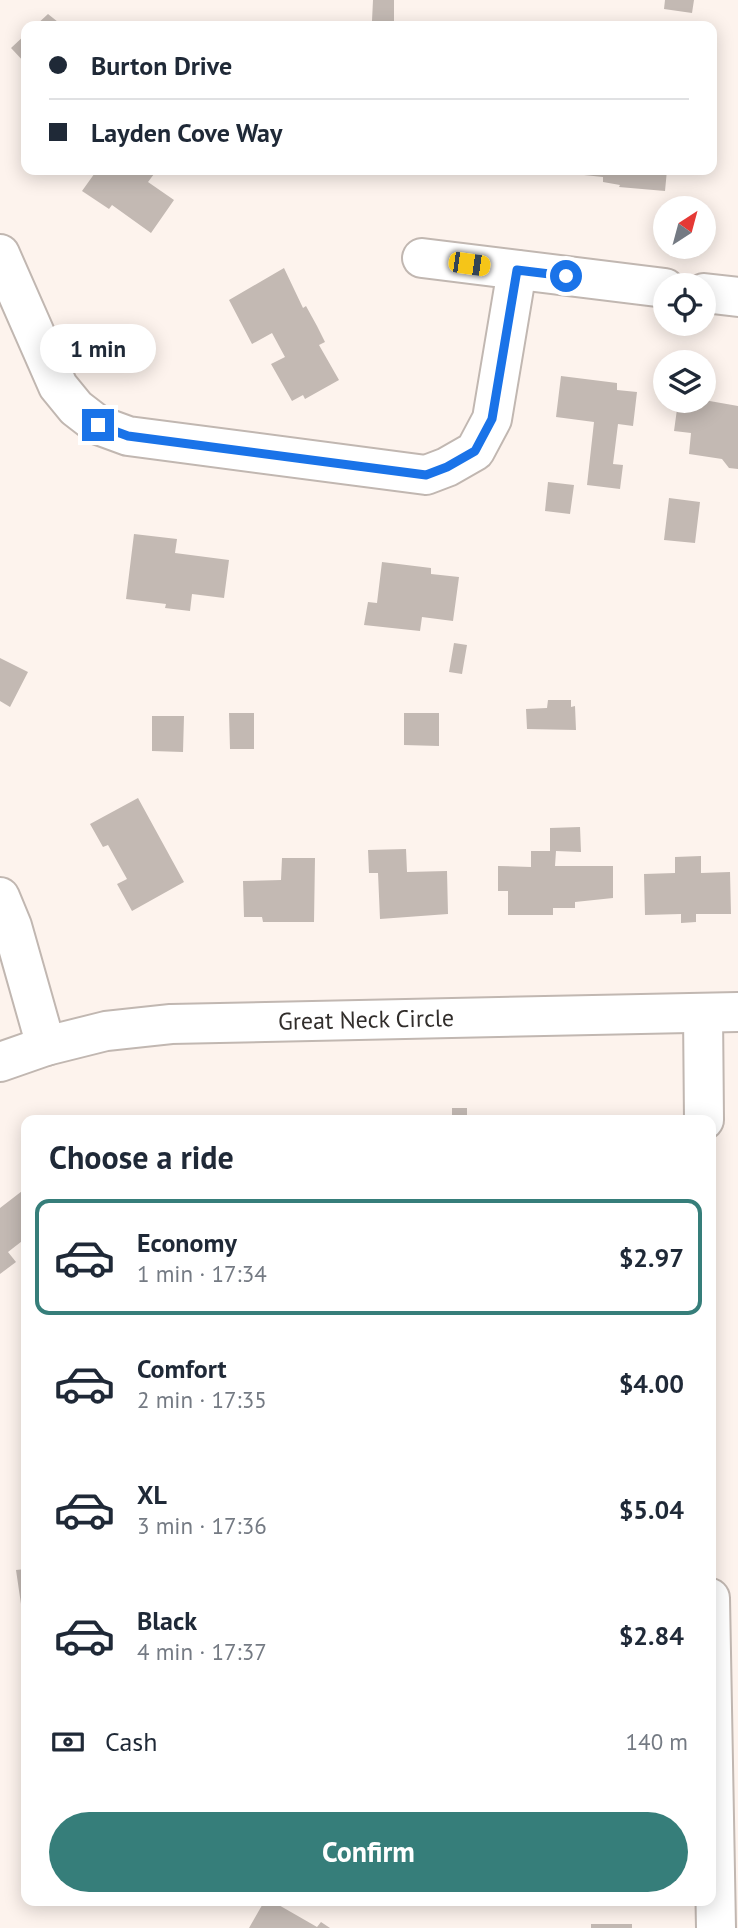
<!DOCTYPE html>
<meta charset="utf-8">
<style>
body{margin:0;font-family:"PT Sans",sans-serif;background:#f6f6f7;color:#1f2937;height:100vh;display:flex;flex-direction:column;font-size:26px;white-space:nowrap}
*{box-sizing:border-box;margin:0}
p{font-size:23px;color:#747a83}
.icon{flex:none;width:38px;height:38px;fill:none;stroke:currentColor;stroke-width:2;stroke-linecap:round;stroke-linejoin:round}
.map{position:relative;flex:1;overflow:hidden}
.panel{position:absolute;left:21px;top:1115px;width:695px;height:791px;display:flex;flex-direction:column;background:#fff;border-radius:14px;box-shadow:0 4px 18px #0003}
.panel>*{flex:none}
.banner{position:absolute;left:21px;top:21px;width:696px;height:154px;border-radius:14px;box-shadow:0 4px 18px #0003;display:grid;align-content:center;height:154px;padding:0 28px;background:#fff}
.needle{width:46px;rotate:36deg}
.controls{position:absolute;left:653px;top:196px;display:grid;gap:14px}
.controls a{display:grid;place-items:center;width:63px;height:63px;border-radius:50%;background:#fff;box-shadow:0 4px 18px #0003;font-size:35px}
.end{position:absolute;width:32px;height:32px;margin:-16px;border:9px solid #1a73e8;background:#fff;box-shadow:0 0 0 4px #fff}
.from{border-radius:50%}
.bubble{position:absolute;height:49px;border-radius:24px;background:#fff;box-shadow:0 4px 18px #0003;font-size:23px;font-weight:700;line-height:49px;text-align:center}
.car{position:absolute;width:21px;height:42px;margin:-21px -10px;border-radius:9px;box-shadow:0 0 5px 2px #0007;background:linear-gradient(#f5c518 24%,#345 0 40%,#f5c518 0 76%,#345 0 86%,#f5c518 0)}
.banner b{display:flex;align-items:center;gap:24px;height:66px;font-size:26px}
.banner b+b{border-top:2px solid #e0e1e3}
.banner i{width:18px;height:18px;background:#1f2937}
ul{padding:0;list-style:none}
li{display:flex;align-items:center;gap:21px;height:116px;margin:0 14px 10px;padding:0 14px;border:4px solid transparent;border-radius:14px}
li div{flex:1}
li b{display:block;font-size:26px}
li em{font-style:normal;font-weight:700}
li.on{border-color:#367e7a}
li>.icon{width:63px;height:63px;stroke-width:1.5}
h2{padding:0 28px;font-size:32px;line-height:84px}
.pay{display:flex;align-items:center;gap:18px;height:77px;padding:0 28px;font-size:26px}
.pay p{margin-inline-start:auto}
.primary-button{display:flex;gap:14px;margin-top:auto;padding:14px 28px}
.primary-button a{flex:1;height:80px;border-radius:42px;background:#367e7a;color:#fff;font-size:28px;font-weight:700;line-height:80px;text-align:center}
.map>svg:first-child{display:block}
</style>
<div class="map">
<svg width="738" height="1928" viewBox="0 0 738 1928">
<rect width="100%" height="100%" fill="#fdf3ed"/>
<path fill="#c3b9b3" d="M373 0H394V21H372Z
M665 0H694L692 13 664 9Z
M48 14 63 26H35Z
M26 34V64L11 48Z
M97 170H157L148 182 174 200 151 233 112 205 109 209 82 191Z
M585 170H667L665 191 619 187 620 185 603 182V177L584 175Z
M284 268 303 308 306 306 317 326 325 342 319 345 339 380 305 399 303 395 292 401 271 364 285 357 272 333 252 344 229 300Z
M561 376 617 383V390L637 392 633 426 618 424 613 464 623 465 620 489 587 485 594 422 556 417Z
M704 400 738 406V469L729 468 722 459 689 454 691 433 674 431 678 402 693 404 694 401Z
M548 482 574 485 570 514 545 511Z
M669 498 700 502 695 543 664 540Z
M134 534 177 539 175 553 229 560 224 598 192 594 190 611 165 608 166 604 126 599Z
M382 562 431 568V574L459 577 453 621 422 617 420 631 364 625 368 602 377 603Z
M454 643 467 645 462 674 449 672Z
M0 658 28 672 10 707 0 701Z
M548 700H571V707L575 706 576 730 527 729 526 709 547 708Z
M229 713H254V749H230Z
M404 713H439V746L404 745Z
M152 716H184L183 752 152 751Z
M138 798 184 882 132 911 117 884 127 879 108 845 103 847 90 824Z
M580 827 581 852 556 851 555 866H613V898L575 902V908H553V915H508V891H498V866L531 867V851H550V828Z
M406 849 407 872 447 871 448 914 380 919 378 873H369L368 850Z
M701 856V873L730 872 731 914H696V922L681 923V914L645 915 644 874 675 873V857Z
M282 858H315L314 922H263L262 917H244L243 881 281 880Z
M452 1108H467V1117L503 1116V1120H452Z
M634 1115V1120H595V1116Z
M26 1188V1238L8 1252 16 1262 0 1274V1208Z
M26 1569V1603L21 1604 16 1570Z
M265 1900H270L317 1927 321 1922 330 1928H249Z
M591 1924H632V1928H591Z"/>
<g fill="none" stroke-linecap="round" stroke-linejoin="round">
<defs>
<g id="minor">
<path d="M0 254 58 386 76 408 98 425 128 436 426 475 447 467 475 451 492 419 517 270"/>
<path d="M422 258 665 288"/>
<path d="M704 293 738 297"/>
<path d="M0 897 12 926 46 1046"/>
<path d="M703 1013 704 1120"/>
<path id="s1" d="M0 1062 46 1046 106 1031 171 1024 738 1012"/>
<path d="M710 1598 716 1928"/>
</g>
</defs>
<use href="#minor" stroke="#c1b7b1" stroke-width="42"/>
<use href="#minor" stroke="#fff" stroke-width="38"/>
</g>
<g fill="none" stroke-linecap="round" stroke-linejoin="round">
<path stroke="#1a73e8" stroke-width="9" d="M98 425 128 436 426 475 447 467 475 451 492 419 517 270 566 276"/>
</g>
<g text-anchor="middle" stroke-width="6" stroke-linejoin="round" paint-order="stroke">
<g font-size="24" fill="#312d2b" stroke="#fff">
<text dy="8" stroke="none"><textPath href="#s1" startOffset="371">Great Neck Circle</textPath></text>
</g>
</g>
</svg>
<div class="controls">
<a><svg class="needle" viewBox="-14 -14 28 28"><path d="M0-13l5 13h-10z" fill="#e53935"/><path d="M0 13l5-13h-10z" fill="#747a83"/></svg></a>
<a><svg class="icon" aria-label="locate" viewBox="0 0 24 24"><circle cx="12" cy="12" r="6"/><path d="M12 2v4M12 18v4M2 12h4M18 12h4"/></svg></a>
<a><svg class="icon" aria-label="layers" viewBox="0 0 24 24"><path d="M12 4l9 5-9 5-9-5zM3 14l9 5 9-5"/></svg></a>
</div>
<i class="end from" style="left:566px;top:276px"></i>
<i class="end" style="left:98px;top:425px"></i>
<div class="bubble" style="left:40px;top:324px;width:116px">1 min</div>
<i class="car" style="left:469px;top:264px;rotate:98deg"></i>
<div class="banner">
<b><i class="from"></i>Burton Drive</b>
<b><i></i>Layden Cove Way</b>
</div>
<section class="panel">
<h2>Choose a ride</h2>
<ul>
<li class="on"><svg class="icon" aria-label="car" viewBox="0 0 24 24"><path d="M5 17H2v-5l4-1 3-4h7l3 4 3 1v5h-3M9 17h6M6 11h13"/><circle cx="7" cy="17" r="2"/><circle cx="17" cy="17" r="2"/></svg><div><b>Economy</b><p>1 min · 17:34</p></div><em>$2.97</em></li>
<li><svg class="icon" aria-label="car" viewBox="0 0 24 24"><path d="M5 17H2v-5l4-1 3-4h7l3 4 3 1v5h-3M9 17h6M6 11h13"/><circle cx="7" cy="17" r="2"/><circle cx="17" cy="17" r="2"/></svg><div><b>Comfort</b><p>2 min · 17:35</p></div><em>$4.00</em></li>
<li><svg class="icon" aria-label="car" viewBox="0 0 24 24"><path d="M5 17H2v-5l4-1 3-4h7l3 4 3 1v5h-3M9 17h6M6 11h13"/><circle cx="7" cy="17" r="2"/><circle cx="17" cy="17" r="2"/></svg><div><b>XL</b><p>3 min · 17:36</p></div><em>$5.04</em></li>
<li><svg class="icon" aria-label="car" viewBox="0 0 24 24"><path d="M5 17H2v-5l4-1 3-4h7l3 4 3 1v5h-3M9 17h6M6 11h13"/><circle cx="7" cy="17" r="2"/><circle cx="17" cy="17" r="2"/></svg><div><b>Black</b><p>4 min · 17:37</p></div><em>$2.84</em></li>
</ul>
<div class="pay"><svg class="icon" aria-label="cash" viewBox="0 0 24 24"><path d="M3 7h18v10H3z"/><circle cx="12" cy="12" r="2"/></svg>Cash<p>140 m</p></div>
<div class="primary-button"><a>Confirm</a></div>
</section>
</div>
